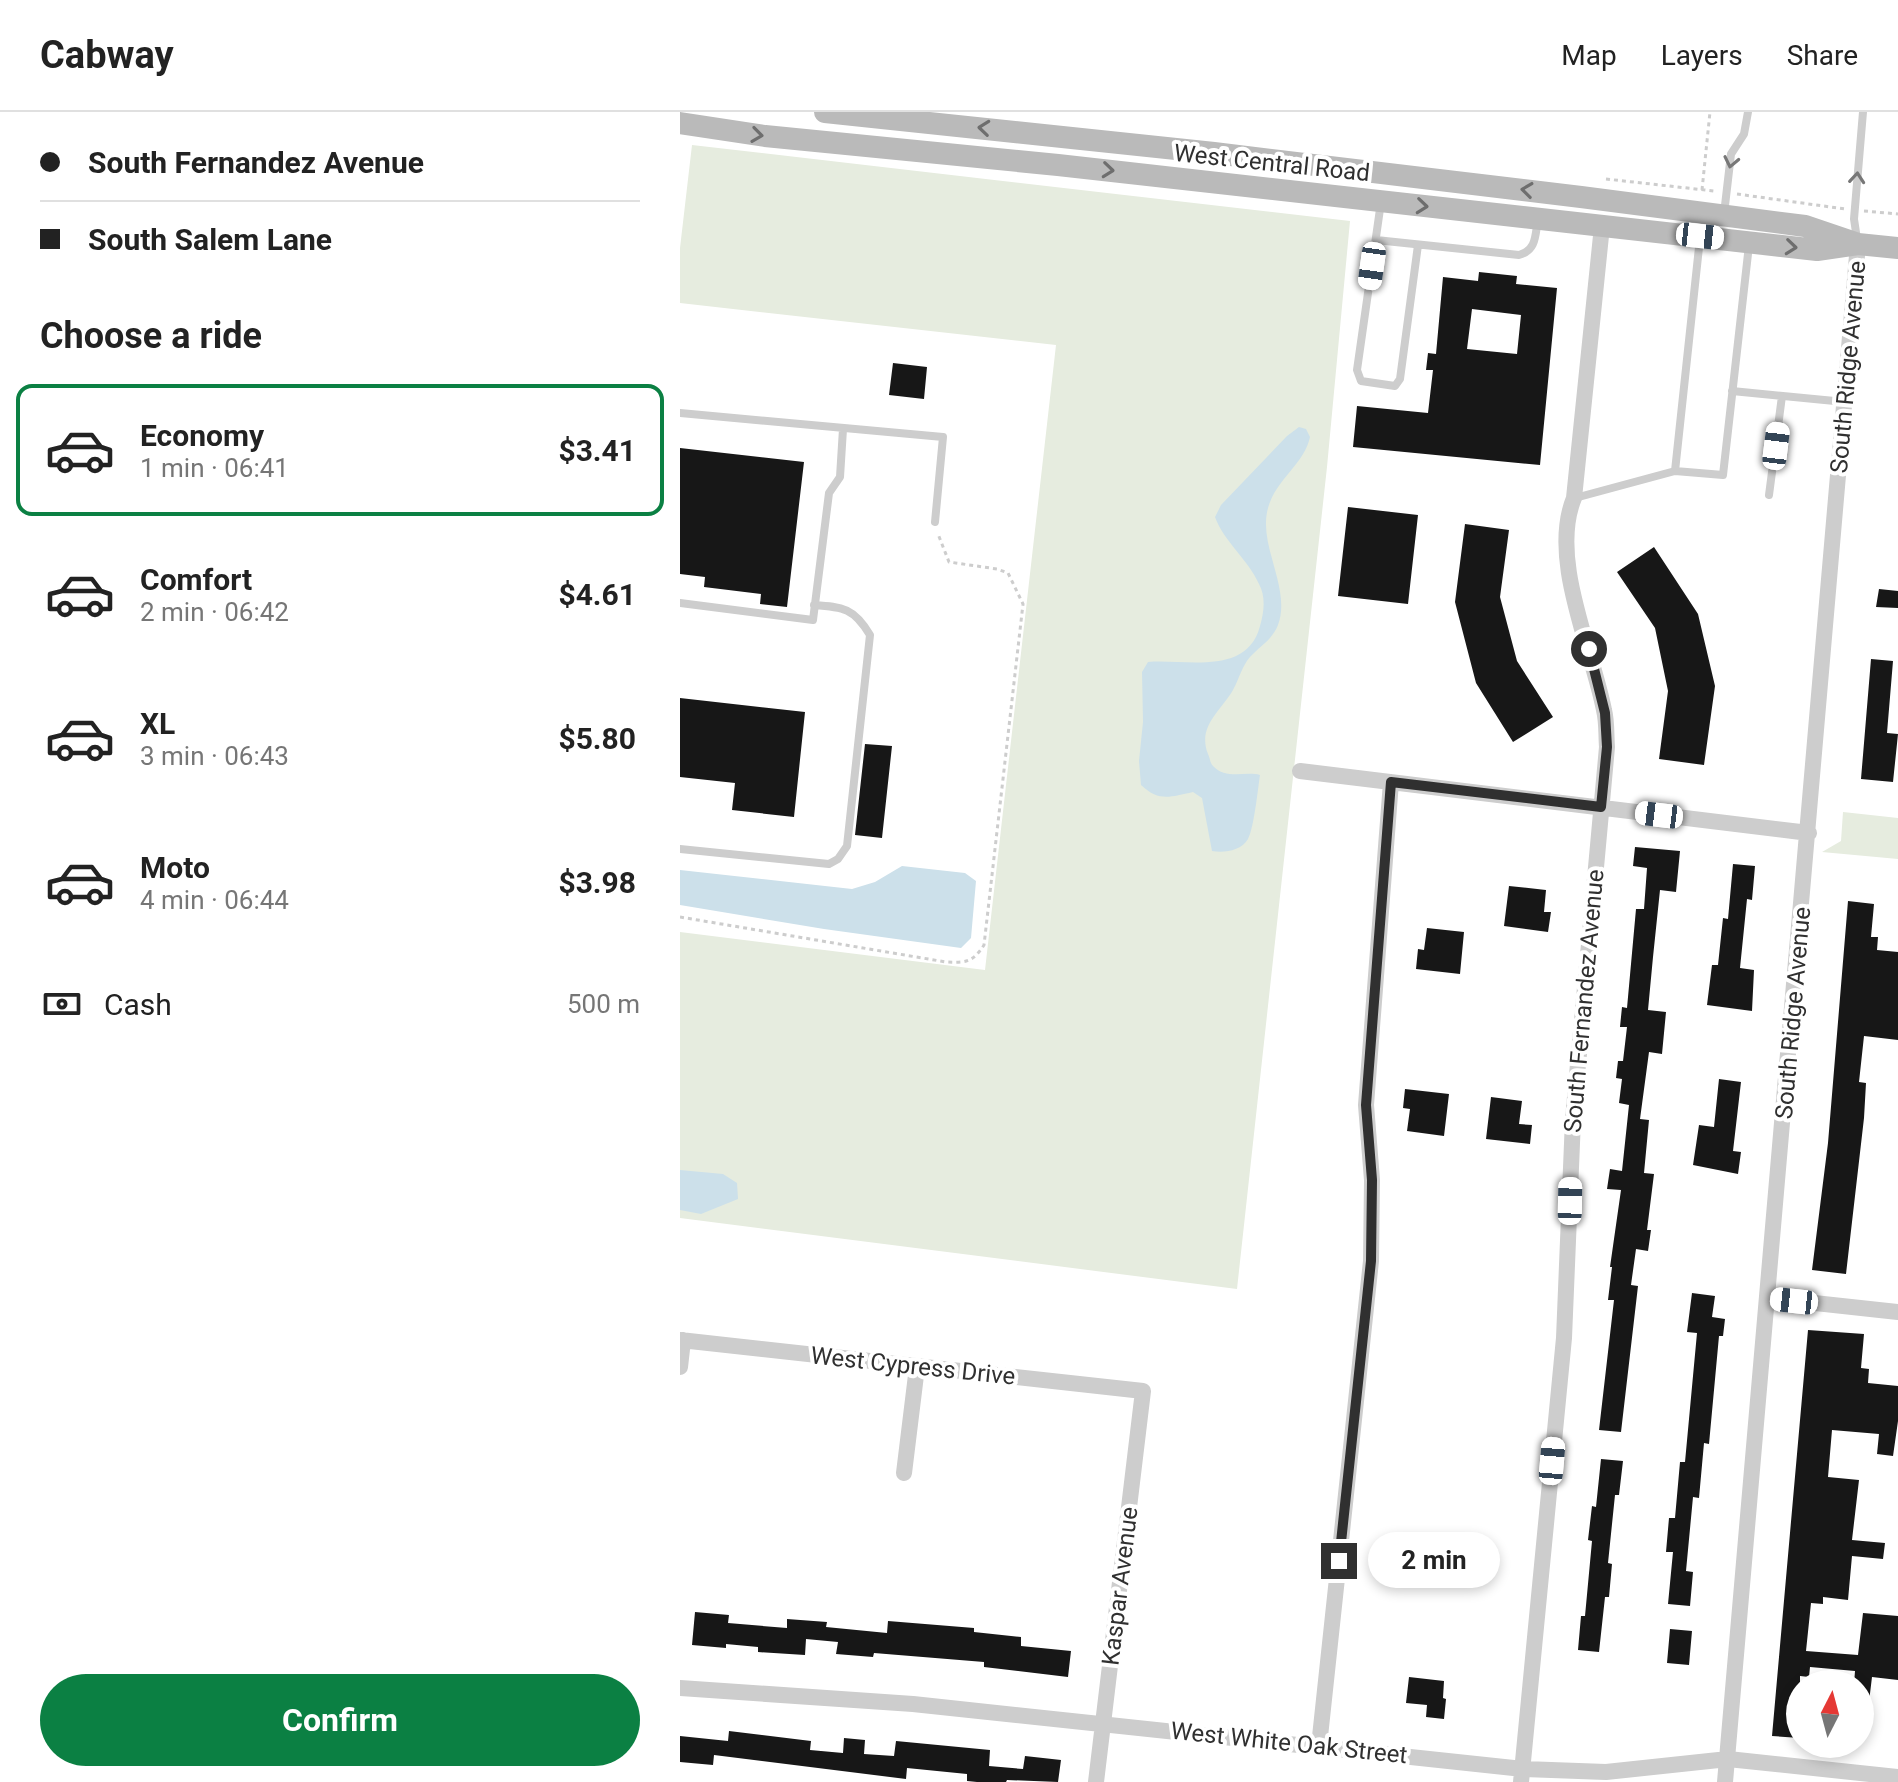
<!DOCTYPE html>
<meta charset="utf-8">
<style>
body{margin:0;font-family:Roboto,sans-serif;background:#f6f6f6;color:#222;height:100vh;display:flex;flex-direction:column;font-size:30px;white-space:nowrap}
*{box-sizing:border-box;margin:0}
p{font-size:26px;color:#767676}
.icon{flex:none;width:44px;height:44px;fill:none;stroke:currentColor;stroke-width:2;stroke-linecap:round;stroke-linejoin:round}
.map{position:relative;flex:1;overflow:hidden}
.panel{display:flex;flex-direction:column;background:#fff;width:680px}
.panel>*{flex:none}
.hud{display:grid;align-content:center;height:176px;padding:0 40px;background:#fff}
.needle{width:52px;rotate:6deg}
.fabs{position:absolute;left:1106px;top:1558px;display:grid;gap:16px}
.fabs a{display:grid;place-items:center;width:88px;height:88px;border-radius:50%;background:#fff;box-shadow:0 4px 12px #0003;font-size:40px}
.end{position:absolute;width:36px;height:36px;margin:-18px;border:10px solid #303030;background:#fff;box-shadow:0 0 0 4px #fff}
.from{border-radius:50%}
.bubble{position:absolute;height:56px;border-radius:28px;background:#fff;box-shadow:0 4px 12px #0003;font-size:26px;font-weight:700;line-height:56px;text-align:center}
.car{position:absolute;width:24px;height:48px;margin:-24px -12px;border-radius:10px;box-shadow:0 0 6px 2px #0007;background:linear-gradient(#fff 24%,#345 0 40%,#fff 0 76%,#345 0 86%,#fff 0)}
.hud b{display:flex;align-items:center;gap:28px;height:76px;font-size:30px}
.hud b+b{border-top:2px solid #e0e0e0}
.hud i{width:20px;height:20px;background:#222}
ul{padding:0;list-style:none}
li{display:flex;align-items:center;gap:24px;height:132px;margin:0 16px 12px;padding:0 24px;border:4px solid transparent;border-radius:16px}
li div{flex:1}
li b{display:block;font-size:30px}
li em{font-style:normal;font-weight:700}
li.on{border-color:#0b8043}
li>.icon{width:72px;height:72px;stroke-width:1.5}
h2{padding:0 40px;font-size:36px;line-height:96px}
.pay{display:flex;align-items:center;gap:20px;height:88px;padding:0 40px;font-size:30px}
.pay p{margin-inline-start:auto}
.primary-button{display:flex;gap:16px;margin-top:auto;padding:16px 40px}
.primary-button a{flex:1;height:92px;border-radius:48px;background:#0b8043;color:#fff;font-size:32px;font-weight:700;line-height:92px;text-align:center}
header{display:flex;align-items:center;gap:48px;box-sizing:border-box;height:112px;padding:0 40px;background:#fff;border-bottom:2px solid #e0e0e0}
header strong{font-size:38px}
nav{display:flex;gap:44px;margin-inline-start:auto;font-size:28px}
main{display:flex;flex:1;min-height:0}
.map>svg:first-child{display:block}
</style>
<header>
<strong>Cabway</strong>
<nav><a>Map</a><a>Layers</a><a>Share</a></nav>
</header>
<main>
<section class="panel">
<div class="hud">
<b><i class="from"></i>South Fernandez Avenue</b>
<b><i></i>South Salem Lane</b>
</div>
<h2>Choose a ride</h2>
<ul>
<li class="on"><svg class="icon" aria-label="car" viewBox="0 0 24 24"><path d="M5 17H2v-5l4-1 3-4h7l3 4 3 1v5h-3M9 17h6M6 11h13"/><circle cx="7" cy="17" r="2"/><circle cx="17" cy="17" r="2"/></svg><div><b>Economy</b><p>1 min · 06:41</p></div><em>$3.41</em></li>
<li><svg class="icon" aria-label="car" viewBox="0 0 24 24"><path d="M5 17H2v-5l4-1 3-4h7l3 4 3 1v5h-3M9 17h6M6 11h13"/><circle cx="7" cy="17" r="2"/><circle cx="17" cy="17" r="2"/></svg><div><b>Comfort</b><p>2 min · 06:42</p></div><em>$4.61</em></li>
<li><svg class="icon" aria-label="car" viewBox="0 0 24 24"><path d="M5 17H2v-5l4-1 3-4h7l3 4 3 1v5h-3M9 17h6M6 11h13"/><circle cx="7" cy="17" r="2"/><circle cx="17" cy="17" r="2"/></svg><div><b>XL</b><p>3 min · 06:43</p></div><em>$5.80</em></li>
<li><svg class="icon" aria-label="car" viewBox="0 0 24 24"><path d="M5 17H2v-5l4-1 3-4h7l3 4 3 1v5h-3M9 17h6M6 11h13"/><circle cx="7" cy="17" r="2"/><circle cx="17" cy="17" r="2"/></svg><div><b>Moto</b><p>4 min · 06:44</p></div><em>$3.98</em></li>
</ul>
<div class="pay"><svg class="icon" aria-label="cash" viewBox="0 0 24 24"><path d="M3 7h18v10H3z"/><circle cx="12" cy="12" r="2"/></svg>Cash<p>500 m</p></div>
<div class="primary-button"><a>Confirm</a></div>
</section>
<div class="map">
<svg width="1218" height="1670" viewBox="0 0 1218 1670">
<rect width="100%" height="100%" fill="#fff"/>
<path fill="#e6ecdf" d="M12 33 670 109 647 355 557 1177 0 1106V820L305 858 376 233 0 191V136Z
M1163 700 1218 706V747L1142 740 1161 729Z"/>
<path fill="#cce0ea" d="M619 315 626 317 630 325C623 357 587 371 586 410 585 443 610 481 598 513 592 528 580 534 570 545 562 554 559 567 553 578 541 599 517 614 528 642 530 646 530 651 533 654 546 668 565 659 580 663 578 676 574 716 568 727 561 739 544 741 532 739L522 686 513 680C490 685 479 690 461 673L459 649 463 610 462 560 468 550C507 547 567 564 580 514 584 500 586 485 579 472 568 447 544 430 535 405L541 393 607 324Z
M222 754 285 761 296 769 291 826 281 836 144 817 0 793V758L172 777 195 770Z
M0 1058 43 1062 57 1071 58 1087 21 1102 0 1098Z"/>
<path fill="#171717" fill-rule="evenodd" d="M799 160 837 164 836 172 877 176 860 353 673 335 677 294 748 301 753 258H746L748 241 756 242 763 165 798 169ZM792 197 841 203 837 242 787 237Z
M213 251 247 255 244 287 209 283Z
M0 336 124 350 107 495 80 492 81 482 24 475 25 465 0 462Z
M668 395 738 403 728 492 658 484Z
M785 412 829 418 820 485 837 549 873 605 833 630 796 571 775 490Z
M974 435 1018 502 1035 574 1024 653 979 647 988 579 975 516 937 460Z
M1199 477 1218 479V496L1196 495Z
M1191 547 1213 549 1207 621 1218 622 1213 670 1181 667Z
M0 586 125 600 114 705 52 698 55 671 0 665Z
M185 632 212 634 202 726 175 723Z
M955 735 1000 739 996 780 980 778 973 845 968 898 986 900 982 942 969 940 960 1007 969 1008 964 1061 974 1062 967 1118H971L968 1139 956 1137 951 1173 958 1174 941 1320 919 1318 934 1188H928L932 1155H930L941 1078 927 1077 930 1057 942 1059 949 993 939 991 942 967 936 966 938 949H943L947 915H940L942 895 947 896 956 797H964L967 756 953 754Z
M1053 752 1075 754 1072 788 1067 787 1060 856 1074 858 1072 899 1027 893 1032 853H1038L1043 806 1048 807Z
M829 774 866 778 864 800H871L868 820 824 814Z
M1168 789 1194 792 1191 825H1198L1197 838 1218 840V928L1184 924 1179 970 1186 971 1184 1006 1166 1162 1132 1158 1148 1031Z
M747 816 784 820 780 862 736 857 738 837 744 838Z
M1039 967 1061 970 1053 1039 1061 1040 1058 1062 1013 1053 1019 1013 1034 1015Z
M725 977 769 982 764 1024 727 1019 730 997 723 996Z
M811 985 842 989 839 1012 852 1013 850 1032 806 1027Z
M1012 1181 1035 1184 1032 1205 1045 1207 1043 1224H1039L1029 1332 1024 1331 1019 1386 1013 1385 1006 1459 1013 1460 1010 1494 988 1492 993 1440H986L989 1406H995L1000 1350H1005L1017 1221 1007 1220Z
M1128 1218 1184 1222 1181 1256 1189 1257 1188 1271 1218 1274V1309L1213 1344 1197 1342 1199 1322 1152 1318 1148 1365 1179 1368 1172 1428 1205 1431 1203 1447 1172 1444 1168 1488 1143 1485V1492L1131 1491 1126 1539 1178 1543 1183 1501 1218 1504V1568L1192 1565 1188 1598H1180V1572H1174L1175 1559 1130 1555 1129 1565 1120 1564V1626L1092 1624Z
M921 1347 943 1349 939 1383H935L928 1451 932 1452 929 1485H925L919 1540 898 1538 901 1504H905L912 1429 908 1428 912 1394 916 1395Z
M15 1500 49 1503 48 1511 107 1516V1507L147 1510 146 1515 207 1521 208 1509 294 1516V1520L341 1525V1534L391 1539 388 1565 304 1555V1550L194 1541 193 1545 156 1542 158 1530 126 1527 125 1543 78 1540V1535L46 1532V1536L12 1533Z
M990 1517 1012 1519 1009 1553 987 1551Z
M729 1565 764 1569 763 1586 766 1587 764 1607 746 1605 747 1593 726 1591Z
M49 1619 131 1629 130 1638 163 1641 164 1626 185 1628 184 1642 214 1644 216 1629 310 1638 309 1654 343 1657 345 1644 381 1648 378 1670 327 1668 326 1670H297L287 1669V1662L227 1656 226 1667 34 1643 33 1653 0 1650V1624L48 1629Z"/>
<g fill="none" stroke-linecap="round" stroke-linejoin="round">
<path stroke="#cdcdcd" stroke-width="3" stroke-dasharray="4 4" stroke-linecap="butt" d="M926 67 1034 79
M1022 78 1030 0
M1057 82 1165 97
M1184 99 1218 102
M0 805 266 850C286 851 293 850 304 833L343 492 328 461 317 457 269 450 258 422"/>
<path stroke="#cdcdcd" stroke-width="8" d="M701 90 677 258 681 269 715 274 720 267 738 133
M1044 102 1051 42 1064 22 1068 0
M1177 127 1174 107 1183 0
M696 128 839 143C857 138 855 123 858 107
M1052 279 1165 290
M0 301 263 325 255 410
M995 359 1043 363 1069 133
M1089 383 1102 284
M895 386 995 359 1020 126
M0 491 133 508 149 381 160 365 163 317
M0 737 149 752 158 747 167 734 190 523C174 496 163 495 134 493"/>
<path stroke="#cdcdcd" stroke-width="16" d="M620 659 1129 721
M1088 1186 1218 1200
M0 1228 463 1279 416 1670
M0 1255 3 1228
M224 1361 237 1255
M0 1576 233 1592 843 1657 926 1660 1048 1647 1218 1665
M639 1634 691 1149 692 1068 686 993 711 670
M841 1670 884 1226 893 1007 927 635C926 622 927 610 924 598 912 536 869 447 894 386L922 114
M1045 1670 1178 132"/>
<path stroke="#bababa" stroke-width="22" d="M145 0 534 41 901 85 1125 114 1178 132 1218 136
M0 11 85 24 378 53 1137 138 1178 132"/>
</g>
<defs><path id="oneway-chevron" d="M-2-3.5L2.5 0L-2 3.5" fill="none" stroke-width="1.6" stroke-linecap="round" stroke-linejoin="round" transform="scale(2)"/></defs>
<g stroke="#6e6e6e">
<use href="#oneway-chevron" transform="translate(304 16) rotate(-174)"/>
<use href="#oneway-chevron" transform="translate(77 23) rotate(8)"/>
<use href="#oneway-chevron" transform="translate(428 58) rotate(6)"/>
<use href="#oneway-chevron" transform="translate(847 78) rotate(-173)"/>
<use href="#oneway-chevron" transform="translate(742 94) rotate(6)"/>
<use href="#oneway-chevron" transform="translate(1111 135) rotate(6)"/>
</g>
<g stroke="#777">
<use href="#oneway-chevron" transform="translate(1051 50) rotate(102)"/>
<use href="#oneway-chevron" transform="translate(1177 66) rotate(-85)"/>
</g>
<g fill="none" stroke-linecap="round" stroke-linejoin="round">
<path stroke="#303030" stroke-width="10" d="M659 1449 691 1149 692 1068 686 993 711 670 921 695 927 635 925 601 909 537"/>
</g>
<g text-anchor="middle" stroke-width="8" stroke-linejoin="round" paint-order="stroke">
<g font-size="24" fill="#303030" stroke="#fff">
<text transform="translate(592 51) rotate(6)" y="8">West Central Road</text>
<text transform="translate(1168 255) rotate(-85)" y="8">South Ridge Avenue</text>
<text transform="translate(904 889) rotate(-85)" y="8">South Fernandez Avenue</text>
<text transform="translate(1113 901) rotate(-85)" y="8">South Ridge Avenue</text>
<text transform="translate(233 1254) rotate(6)" y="8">West Cypress Drive</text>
<text transform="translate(440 1474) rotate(-83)" y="8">Kaspar Avenue</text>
<text transform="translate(609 1631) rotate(6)" y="8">West White Oak Street</text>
</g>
</g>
</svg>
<div class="fabs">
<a><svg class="needle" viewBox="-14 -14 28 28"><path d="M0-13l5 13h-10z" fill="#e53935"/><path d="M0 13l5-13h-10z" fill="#767676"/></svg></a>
</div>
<i class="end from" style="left:909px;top:537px"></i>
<i class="end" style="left:659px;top:1449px"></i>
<div class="bubble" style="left:688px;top:1420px;width:132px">2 min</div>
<i class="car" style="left:1020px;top:124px;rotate:96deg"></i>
<i class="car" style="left:692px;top:154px;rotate:188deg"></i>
<i class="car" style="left:1096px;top:334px;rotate:7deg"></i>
<i class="car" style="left:979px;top:703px;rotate:277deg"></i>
<i class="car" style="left:890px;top:1089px;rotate:1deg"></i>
<i class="car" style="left:1114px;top:1189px;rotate:276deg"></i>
<i class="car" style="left:872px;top:1349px;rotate:5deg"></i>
</div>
</main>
